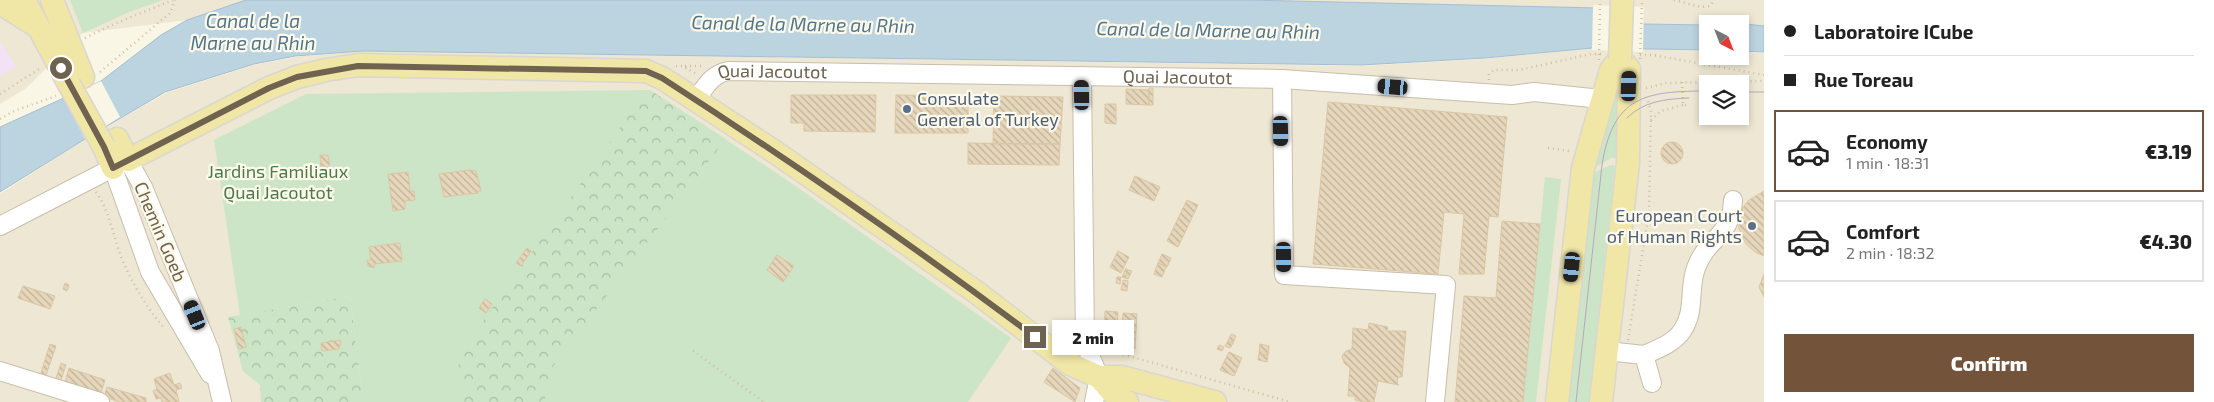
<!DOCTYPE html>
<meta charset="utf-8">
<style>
body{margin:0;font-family:"Exo 2",sans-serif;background:#f6f6f6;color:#222;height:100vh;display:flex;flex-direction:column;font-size:19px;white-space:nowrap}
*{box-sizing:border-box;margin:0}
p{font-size:16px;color:#767676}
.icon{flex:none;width:28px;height:28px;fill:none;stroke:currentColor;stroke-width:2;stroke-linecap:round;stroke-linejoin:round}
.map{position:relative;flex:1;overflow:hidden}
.panel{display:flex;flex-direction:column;background:#fff;width:450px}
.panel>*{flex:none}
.top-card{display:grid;align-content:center;height:110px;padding:0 20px;background:#fff}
.needle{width:32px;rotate:138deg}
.fabs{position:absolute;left:1699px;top:15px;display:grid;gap:10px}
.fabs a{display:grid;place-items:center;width:50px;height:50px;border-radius:0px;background:#fff;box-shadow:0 2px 8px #0003;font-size:25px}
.end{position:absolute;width:22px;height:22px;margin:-11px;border:6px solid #6f624e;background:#fff;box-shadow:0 0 0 2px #fff}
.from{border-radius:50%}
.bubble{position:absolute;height:35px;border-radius:0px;background:#fff;box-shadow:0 2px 8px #0003;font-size:16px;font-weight:800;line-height:35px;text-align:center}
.car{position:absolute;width:15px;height:30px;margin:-15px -8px;border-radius:6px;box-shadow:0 0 4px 1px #0007;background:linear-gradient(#222 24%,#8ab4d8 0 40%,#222 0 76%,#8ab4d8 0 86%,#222 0)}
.top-card b{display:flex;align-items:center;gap:18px;height:48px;font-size:19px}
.top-card b+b{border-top:1px solid #e0e0e0}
.top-card i{width:12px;height:12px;background:#222}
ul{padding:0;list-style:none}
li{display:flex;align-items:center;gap:15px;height:82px;margin:0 10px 8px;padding:0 10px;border:2px solid #e0e0e0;border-radius:0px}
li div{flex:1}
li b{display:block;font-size:19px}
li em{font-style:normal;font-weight:800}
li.on{border-color:#73543b}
li>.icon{width:45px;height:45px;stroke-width:1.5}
.button{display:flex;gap:10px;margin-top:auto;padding:10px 20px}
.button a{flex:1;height:58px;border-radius:0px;background:#73543b;color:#fff;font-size:20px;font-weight:800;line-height:58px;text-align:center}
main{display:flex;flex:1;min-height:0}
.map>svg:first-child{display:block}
</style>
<main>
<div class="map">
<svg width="1764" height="402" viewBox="0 0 1764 402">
<defs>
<pattern id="forest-crowns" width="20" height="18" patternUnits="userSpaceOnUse" patternTransform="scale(1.25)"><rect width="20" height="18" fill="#cbe5c6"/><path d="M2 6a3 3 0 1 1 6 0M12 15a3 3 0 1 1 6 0" fill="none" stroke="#a9bda3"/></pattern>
<pattern id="building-back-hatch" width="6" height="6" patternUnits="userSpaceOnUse" patternTransform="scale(1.25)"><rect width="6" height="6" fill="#e6d7bb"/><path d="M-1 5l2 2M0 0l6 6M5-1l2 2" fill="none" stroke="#bfb29a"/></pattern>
</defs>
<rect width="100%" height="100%" fill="#f9f6e5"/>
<path fill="#ede7d3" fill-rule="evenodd" d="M0 0H246L187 20 83 33 25 89 0 104Z
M1238 0H1764V26H1740V24H1643V9Z
M1593 48 1707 51 1708 56H1740V52L1764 53V402H0V194L82 141 166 93 254 65 295 57 362 51 1361 66 1485 59ZM1708 84H1740V116H1708Z"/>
<path fill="#f3e2f6" d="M0 41 16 67 0 76Z"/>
<path fill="#cbe5c6" d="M70 0H163L129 12 83 33Z
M1622 77 1616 158H1611L1598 166 1594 165 1606 107Z
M650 90 784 178 1011 338 968 402H363L350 296 240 315 214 140 306 94Z
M1611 165 1615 166 1589 402H1568L1593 173Z
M1545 177 1561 179 1536 402H1523Z"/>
<path fill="url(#forest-crowns)" d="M647 90H650L726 139 551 369 544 402H463L458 356Z
M350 296 363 402H261L260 385 243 371 228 317Z"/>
<path fill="#bcd3e0" stroke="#a4bfd1" d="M246 0H1247L1643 9V24L1707 25V50L1592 48 1485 58 1361 65 362 51 295 56 254 64 165 92 85 139 0 192V127L101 81 161 35 187 20Z
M1746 24 1764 26V52L1740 51V26H1745Z"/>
<path fill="#f9f6e5" d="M1593 5 1644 7 1643 52 1592 50Z
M101 81 120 117 85 139 64 98Z"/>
<path fill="url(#building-back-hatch)" stroke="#dcc6a3" d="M1149 88H1153V105H1149Z
M1126 89 1149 90V105L1126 104Z
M791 95H876L875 132 804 131V123H791Z
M896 95 968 96V133H895Z
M994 96 1063 97 1060 144H993Z
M1328 102 1507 117 1498 217 1489 216 1484 274H1459L1464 214 1444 212 1438 274 1313 264Z
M1105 104H1116V124L1105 123Z
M1661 153a11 11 0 1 1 22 0a11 11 0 1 1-22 0Z
M968 143 1060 144 1059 165 968 164Z
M320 155H328L330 167 321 168Z
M470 170 476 171 481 191H478V193L444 197 439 174Z
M408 172 410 191H414L415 200 405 201V209L393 211 388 174Z
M1135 176 1160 187 1154 201 1129 190Z
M1764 191V256L1755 252 1746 244 1739 229V223L1743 207 1749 200Z
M1187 200 1198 205 1178 247 1167 241Z
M1502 221 1540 224 1523 402H1455L1464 296 1496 298Z
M400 243 402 261 374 264V268L368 266 367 260H371L369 247Z
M527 248 531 251 521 266 516 263Z
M1118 251 1129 257 1121 273 1110 267Z
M1162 254 1171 258 1167 267 1158 263Z
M777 255 794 266 783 282 767 270Z
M1158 263 1166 267 1162 277 1154 274Z
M1126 268 1128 270 1125 278 1122 277Z
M1128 270 1132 271 1128 279 1125 278Z
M1764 274V297L1759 287Z
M1117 277H1121L1120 284 1116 283Z
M1123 280 1128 281 1127 291 1121 290Z
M65 283 69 285 67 291 63 289Z
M23 286 55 296 50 309 18 298Z
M485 299 492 304 486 313 479 308Z
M1105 311 1118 312 1116 340 1104 339Z
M1123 313 1137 314 1135 349 1121 346Z
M1369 323 1388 327 1387 331H1406L1402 377H1398L1397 384 1399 385 1378 381 1374 402H1364L1355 400V396H1348L1350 368 1344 363 1342 356 1346 351 1352 349 1353 328 1368 330Z
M241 327 246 347 239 349 234 329Z
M1231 334 1236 336 1233 343 1228 341Z
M341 340 339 349 322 351 321 343Z
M1228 341 1233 343 1230 348 1225 346Z
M50 344 56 346 46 375 41 373Z
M1260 344 1269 346 1268 355 1259 354Z
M1219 345 1224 347 1222 351 1217 349Z
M1229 352 1242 358 1234 376 1220 370Z
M1259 354 1268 355 1267 362 1258 360Z
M61 363 66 365 61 380 56 378Z
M69 368 105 380 101 393 65 382Z
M1053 368 1080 388 1075 402 1044 382Z
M170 373 174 385 180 383 181 385 182 388 176 390 179 402H162L161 398 156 399 153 391 157 389 154 379Z
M107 387 146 398V402H120L104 397Z"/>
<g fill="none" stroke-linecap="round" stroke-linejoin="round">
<defs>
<g id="minor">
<path d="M1082 76 1085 343 1099 377 1094 402"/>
<path d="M1282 79 1284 275 1446 285 1435 402"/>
<path id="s1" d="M696 100C705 87 712 74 728 71L1282 79 1512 95 1534 92 1601 99"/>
<path d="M113 168 150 272 210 374"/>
<path d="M0 226 128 160 143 187 210 351 222 402"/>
<path d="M1607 351 1644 355 1652 383"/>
<path d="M1644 355C1658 349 1674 343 1682 331 1696 311 1688 289 1696 268 1707 237 1732 237 1733 200"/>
<path d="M0 371 100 402"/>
</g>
<path id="major" d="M24 0 69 84
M52 0 83 77
M0 3 35 25
M117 139 128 160 269 88 297 77 326 70 358 65 646 71 662 78 775 152 976 292 1070 364 1099 377H1122L1215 402
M104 147 113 168
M1099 377 1114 394 1127 402
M1557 402 1583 168 1611 70 1620 59 1629 69 1628 163 1601 402"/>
</defs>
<use href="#minor" stroke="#c7beab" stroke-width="20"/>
<use href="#major" stroke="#dad6d1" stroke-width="25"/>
<path stroke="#d0bfa4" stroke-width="2.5" stroke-dasharray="1 4" stroke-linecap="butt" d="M1674 0 1701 7 1710 6 1714 0
M85 38 114 24 173 0
M1640 55H1653L1764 75
M676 66H683L698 75
M685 66H705
M100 72 170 13 175 0
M1489 80V74L1494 70H1519L1591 54H1602
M1682 82 1683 105H1690
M1646 88 1666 83 1764 81
M0 94 41 68
M0 119 14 111 56 96
M1651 120 1661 111 1683 105
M1548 148 1569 151
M96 192C110 212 113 235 121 257 132 283 145 305 163 327
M1628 340 1649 213 1651 111 1648 100
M1104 349 1290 402
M693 351 764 402"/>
<use href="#minor" stroke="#fff" stroke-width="18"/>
<use href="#major" stroke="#f0e6a5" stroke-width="22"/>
<path stroke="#bba6c1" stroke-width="1" d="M1740 92H1764
M1627 118C1644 101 1666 99 1689 98
M1576 402 1602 165C1613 96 1645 91 1708 91"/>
<defs>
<path id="major-bridge" d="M1620 59 1622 0
M69 84 104 147"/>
</defs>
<use href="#major-bridge" stroke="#dad6d1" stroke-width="25" stroke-linecap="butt"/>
<path stroke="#d0bfa4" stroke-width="2.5" stroke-dasharray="1 4" stroke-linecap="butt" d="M1640 59 1642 0
M1599 60 1600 0"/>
<use href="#major-bridge" stroke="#f0e6a5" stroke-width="22"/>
</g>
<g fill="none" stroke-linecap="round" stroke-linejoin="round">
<path stroke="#6f624e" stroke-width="6" d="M61 68 104 147 113 168 269 88 297 77 358 66 646 71 662 78C789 160 914 246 1035 337"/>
</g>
<g fill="#5c6f8a" stroke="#fdfaeb" stroke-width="2">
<circle cx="907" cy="109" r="5"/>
<circle cx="1752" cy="226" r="5"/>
</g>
<g text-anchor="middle" stroke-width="4.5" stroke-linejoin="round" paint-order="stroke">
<g font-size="18" fill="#6f624e" stroke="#fdfaeb">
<text dy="6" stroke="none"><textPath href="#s1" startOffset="89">Quai Jacoutot</textPath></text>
<text dy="6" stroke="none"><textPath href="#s1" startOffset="494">Quai Jacoutot</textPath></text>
<text transform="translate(160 232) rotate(67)" y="6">Chemin Goeb</text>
</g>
<g font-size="18" fill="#4e5e75" stroke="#fdfaeb" text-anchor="start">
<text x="917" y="105">Consulate<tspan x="917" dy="21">General of Turkey</tspan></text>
<text x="1742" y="222" text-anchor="end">European Court<tspan x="1742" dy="21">of Human Rights</tspan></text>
</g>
<g font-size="18" fill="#4d7a4a" stroke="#fdfaeb">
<text x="278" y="178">Jardins Familiaux<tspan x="278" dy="21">Quai Jacoutot</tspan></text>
</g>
<g font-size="19" font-style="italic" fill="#51758c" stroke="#fdfaeb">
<text x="253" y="28">Canal de la<tspan x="253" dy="22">Marne au Rhin</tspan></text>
<text transform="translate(803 24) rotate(1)" y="7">Canal de la Marne au Rhin</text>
<text transform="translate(1208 30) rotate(1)" y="7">Canal de la Marne au Rhin</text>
</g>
</g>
</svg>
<div class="fabs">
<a><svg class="needle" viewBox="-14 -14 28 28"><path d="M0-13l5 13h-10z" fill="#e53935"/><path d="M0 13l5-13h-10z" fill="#767676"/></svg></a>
<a><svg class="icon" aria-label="layers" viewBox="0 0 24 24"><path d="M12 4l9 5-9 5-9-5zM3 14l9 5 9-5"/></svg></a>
</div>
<i class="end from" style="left:61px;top:68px"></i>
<i class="end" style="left:1035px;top:337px"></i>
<div class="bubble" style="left:1052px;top:320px;width:82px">2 min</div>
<i class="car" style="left:1629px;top:86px;rotate:2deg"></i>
<i class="car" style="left:1393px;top:87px;rotate:275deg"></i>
<i class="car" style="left:1082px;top:95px;rotate:359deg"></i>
<i class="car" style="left:1281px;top:131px;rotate:179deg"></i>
<i class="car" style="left:1284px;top:257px;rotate:179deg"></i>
<i class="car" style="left:1572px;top:267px;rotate:186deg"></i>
<i class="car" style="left:195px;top:315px;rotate:338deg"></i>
</div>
<section class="panel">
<div class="top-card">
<b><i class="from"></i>Laboratoire ICube</b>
<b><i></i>Rue Toreau</b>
</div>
<ul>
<li class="on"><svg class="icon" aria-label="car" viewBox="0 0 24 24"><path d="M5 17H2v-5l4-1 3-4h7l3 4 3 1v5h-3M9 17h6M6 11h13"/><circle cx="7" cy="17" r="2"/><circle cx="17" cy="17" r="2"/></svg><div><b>Economy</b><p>1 min · 18:31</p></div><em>€3.19</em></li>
<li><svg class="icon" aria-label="car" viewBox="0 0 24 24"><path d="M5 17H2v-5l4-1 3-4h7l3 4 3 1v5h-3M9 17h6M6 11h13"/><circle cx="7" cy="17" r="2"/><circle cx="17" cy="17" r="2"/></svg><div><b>Comfort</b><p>2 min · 18:32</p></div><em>€4.30</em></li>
</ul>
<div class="button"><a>Confirm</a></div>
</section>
</main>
